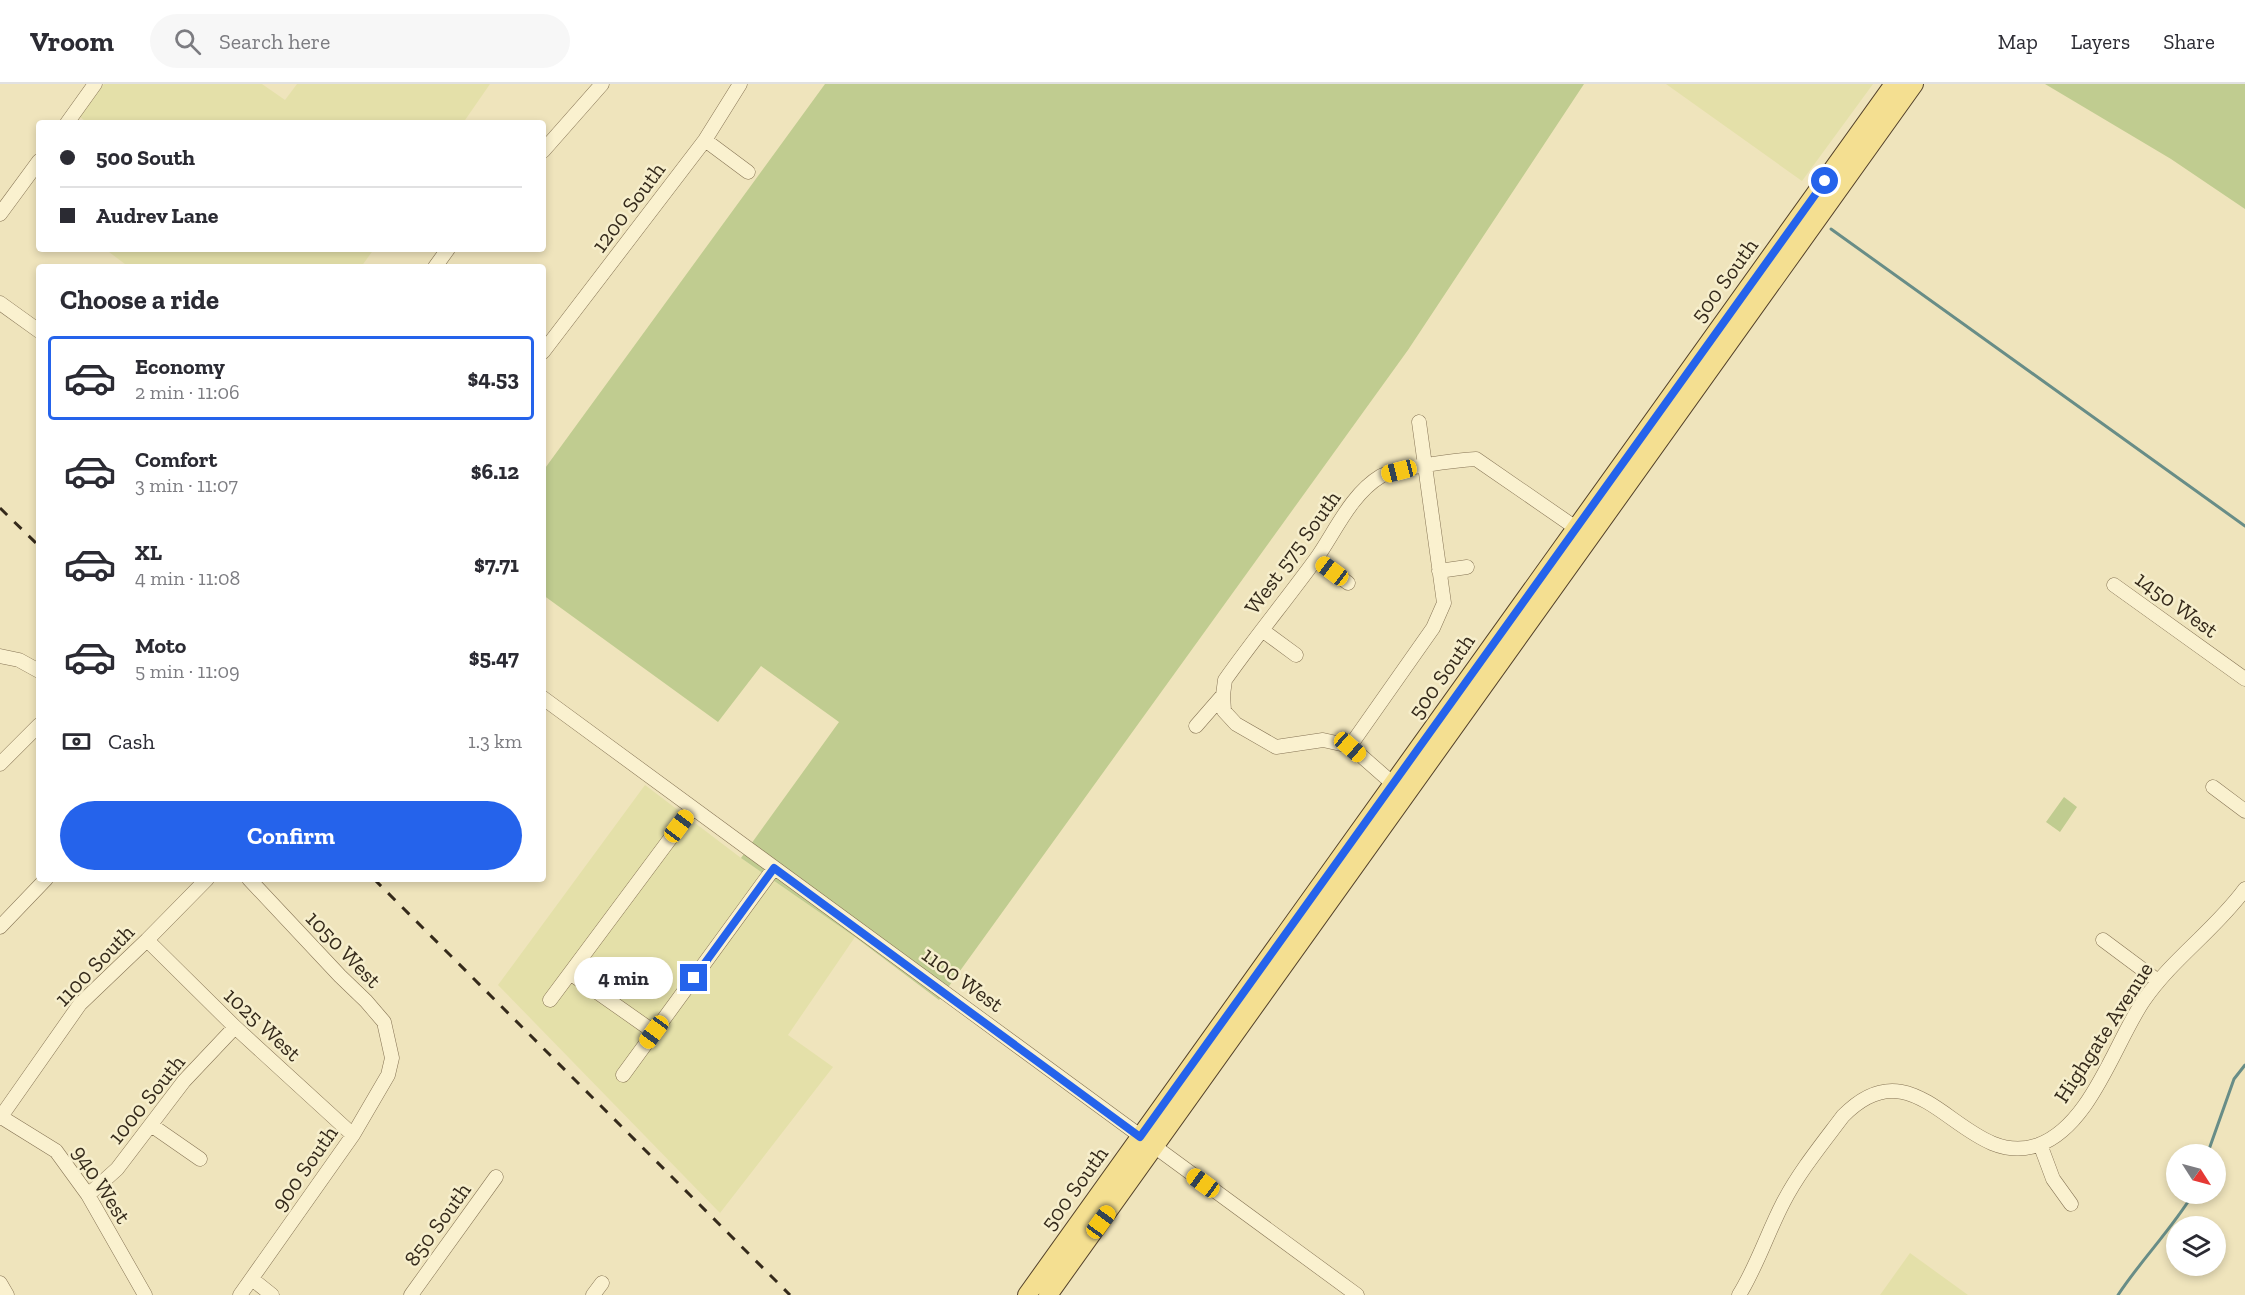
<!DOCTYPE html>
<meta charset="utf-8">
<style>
body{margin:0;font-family:"Zilla Slab",serif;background:#f7f7f7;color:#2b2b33;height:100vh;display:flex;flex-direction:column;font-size:22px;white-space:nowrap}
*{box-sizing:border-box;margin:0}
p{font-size:20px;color:#7c7c81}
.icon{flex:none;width:33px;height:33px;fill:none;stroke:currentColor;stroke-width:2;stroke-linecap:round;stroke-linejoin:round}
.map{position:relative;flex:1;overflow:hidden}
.panel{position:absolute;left:36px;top:180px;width:510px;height:618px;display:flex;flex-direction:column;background:#fff;border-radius:6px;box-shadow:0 3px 9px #0003}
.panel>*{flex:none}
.hud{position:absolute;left:36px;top:36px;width:510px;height:132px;border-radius:6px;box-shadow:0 3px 9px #0003;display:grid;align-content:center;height:132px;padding:0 24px;background:#fff}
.needle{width:39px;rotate:126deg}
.tools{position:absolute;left:2166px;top:1060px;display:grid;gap:12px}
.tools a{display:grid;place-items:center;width:60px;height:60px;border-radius:50%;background:#fff;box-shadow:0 3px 9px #0003;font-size:30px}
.end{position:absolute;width:27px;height:27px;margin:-14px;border:8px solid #2563eb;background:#fff;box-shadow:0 0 0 3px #fff}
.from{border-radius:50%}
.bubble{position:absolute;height:42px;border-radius:21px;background:#fff;box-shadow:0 3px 9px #0003;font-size:20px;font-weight:800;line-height:42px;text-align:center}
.car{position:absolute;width:18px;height:36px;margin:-18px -9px;border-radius:8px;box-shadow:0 0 4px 2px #0007;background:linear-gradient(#f5c518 24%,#345 0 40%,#f5c518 0 76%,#345 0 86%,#f5c518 0)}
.hud b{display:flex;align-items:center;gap:21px;height:57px;font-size:22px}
.hud b+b{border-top:2px solid #e1e1e2}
.hud i{width:15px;height:15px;background:#2b2b33}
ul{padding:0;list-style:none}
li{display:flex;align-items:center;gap:18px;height:84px;margin:0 12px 9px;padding:0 12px;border:3px solid transparent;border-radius:6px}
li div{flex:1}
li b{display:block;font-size:22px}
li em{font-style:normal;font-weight:800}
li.selected{border-color:#2563eb}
li>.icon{width:54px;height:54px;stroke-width:1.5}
h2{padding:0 24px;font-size:27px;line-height:72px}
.pay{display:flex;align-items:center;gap:15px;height:66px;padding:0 24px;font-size:22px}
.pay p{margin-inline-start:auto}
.button{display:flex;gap:12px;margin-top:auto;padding:12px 24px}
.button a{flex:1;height:69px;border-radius:36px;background:#2563eb;color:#fff;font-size:24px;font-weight:800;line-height:69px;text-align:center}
header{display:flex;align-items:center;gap:36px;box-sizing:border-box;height:84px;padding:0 30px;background:#fff;border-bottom:2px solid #e1e1e2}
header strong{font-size:28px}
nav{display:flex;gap:33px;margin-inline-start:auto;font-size:21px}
.search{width:420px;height:54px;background:#f7f7f7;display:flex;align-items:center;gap:15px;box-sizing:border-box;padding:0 21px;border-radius:33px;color:#7c7c81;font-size:22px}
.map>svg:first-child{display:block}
</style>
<header>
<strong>Vroom</strong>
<div class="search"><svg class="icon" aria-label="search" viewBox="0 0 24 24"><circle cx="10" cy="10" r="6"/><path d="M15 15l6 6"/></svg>Search here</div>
<nav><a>Map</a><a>Layers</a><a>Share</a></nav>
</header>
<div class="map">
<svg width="2245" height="1211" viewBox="0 0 2245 1211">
<rect width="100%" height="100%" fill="#efe4bc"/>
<path fill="#e4e0a9" d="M104 0H262L285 16 297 0H490L463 39H88L80 33Z
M1666 0H1873L1802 97Z
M105 165H374L361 183H178L175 181 173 183H129Z
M645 701 741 774 855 853 788 951 833 983 720 1129 498 901Z
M1910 1169 1968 1211H1880Z"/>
<path fill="#c0cc90" d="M825 0H1584L1408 266 939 916 855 853 741 774 839 638 761 582 718 638 543 511V387Z
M2045 0H2245V125L2171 75Z
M2064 713 2077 723 2060 748 2046 738Z"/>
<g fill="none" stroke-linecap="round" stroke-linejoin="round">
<path stroke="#688d87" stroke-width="3" d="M1831 145 2245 442
M2207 1071 2234 995 2245 981
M2118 1211C2141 1176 2171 1146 2193 1110"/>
<defs>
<path id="minor" d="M67 39 95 0
M705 56 748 88
M543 67 602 0
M0 130 39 77
M435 183 448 165
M0 219 39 247
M543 268 705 56 740 0
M1316 475 1348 499
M1439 487 1467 483
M2114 501 2245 595
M1262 546 1296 571
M0 572 19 576 39 587
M543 614 1357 1211
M1196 642 1223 611
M1350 662 1433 544 1444 519 1419 338
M0 680 39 641
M2213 703 2245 727
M1399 705 1350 662 1323 656 1276 663 1236 640 1224 627 1223 611 1225 596C1254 555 1286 516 1316 475 1335 448 1351 410 1381 392 1396 384 1457 376 1476 375L1576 444
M0 843 46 795
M147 856 235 943 353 1051
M2103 856 2158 897
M570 889 654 948
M550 916 693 724
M623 991 774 784
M1 1033 56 1067 88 1111 145 1211
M0 1034 80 920 147 856 207 795
M151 1041 200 1075
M2040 1060 2053 1095 2071 1120
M88 1111 117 1085 184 997 235 943
M252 1195 272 1211
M0 1199 7 1211
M240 1211 353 1051 388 991 392 974 384 938 366 917 340 892 249 795
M411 1211 496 1093
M593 1211 602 1199
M1739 1211C1757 1182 1767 1150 1783 1119 1799 1088 1822 1060 1843 1032 1920 953 1963 1088 2038 1061 2091 1042 2115 958 2144 916 2173 874 2215 846 2245 805"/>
<path id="major" d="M1027 1211 1894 0
M1048 1211 1914 0"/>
</defs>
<use href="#minor" stroke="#867455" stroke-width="15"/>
<use href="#major" stroke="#53412a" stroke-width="20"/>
<use href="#minor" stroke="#faf1cf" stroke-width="14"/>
<use href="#major" stroke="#f4df91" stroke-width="18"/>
<path stroke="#352a1b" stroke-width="3" stroke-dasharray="10 10" stroke-linecap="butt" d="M0 424 39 462
M374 795 790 1211"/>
</g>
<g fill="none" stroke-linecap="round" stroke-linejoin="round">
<path stroke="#2563eb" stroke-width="8" d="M694 894 774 784 1140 1053 1825 97"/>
</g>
<g text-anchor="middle" stroke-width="5" stroke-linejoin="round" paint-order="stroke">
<g font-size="22" fill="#352a1b" stroke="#f6eecc">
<text transform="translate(628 123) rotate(-53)" y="8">1200 South</text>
<text transform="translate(1724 196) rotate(-54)" y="8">500 South</text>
<text transform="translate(1292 468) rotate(-54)" y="8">West 575 South</text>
<text transform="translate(2177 520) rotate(36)" y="8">1450 West</text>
<text transform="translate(1441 592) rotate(-55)" y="8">500 South</text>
<text transform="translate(344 865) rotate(46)" y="8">1050 West</text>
<text transform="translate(94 881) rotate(-46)" y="8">1100 South</text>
<text transform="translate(963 895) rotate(36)" y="8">1100 West</text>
<text transform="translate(263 940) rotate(43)" y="8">1025 West</text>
<text transform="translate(2103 948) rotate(-57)" y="8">Highgate Avenue</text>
<text transform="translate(146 1015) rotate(-51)" y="8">1000 South</text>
<text transform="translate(304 1084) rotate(-55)" y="8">900 South</text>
<text transform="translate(102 1100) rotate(57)" y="8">940 West</text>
<text transform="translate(1074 1104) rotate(-54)" y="8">500 South</text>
<text transform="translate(437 1140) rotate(-54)" y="8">850 South</text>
</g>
</g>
</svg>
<div class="tools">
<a><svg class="needle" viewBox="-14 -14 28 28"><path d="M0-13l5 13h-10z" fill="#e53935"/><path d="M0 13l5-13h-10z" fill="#7c7c81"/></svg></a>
<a><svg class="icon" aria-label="layers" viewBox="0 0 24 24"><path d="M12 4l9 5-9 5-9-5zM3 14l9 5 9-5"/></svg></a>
</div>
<i class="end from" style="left:1825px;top:97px"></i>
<i class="end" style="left:694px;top:894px"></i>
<div class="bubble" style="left:574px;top:873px;width:99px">4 min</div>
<i class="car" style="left:1399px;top:387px;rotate:256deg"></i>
<i class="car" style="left:1332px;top:487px;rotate:307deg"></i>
<i class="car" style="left:1350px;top:663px;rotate:131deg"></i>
<i class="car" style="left:679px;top:742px;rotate:37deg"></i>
<i class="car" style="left:654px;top:948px;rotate:216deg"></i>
<i class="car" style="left:1203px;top:1099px;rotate:306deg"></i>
<i class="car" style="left:1101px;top:1138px;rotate:36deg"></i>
<div class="hud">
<b><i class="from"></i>500 South</b>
<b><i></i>Audrev Lane</b>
</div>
<section class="panel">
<h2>Choose a ride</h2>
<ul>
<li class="selected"><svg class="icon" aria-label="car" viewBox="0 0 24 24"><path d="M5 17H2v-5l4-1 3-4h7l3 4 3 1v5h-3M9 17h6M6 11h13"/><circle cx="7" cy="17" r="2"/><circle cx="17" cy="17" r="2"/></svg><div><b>Economy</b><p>2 min · 11:06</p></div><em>$4.53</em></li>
<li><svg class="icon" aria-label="car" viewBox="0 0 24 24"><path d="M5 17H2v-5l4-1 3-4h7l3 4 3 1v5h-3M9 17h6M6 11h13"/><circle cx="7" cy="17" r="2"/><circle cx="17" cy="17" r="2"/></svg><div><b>Comfort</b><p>3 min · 11:07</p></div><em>$6.12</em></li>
<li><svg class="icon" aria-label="car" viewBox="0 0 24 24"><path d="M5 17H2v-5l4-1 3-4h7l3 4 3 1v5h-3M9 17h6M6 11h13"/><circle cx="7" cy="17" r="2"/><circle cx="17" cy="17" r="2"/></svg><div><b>XL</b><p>4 min · 11:08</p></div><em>$7.71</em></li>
<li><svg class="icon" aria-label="car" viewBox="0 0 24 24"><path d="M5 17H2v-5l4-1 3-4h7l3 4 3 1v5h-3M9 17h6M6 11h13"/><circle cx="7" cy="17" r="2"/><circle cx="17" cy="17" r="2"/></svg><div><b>Moto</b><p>5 min · 11:09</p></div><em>$5.47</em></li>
</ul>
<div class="pay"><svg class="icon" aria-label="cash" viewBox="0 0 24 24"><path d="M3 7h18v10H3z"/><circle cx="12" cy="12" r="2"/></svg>Cash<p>1.3 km</p></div>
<div class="button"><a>Confirm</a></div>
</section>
</div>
